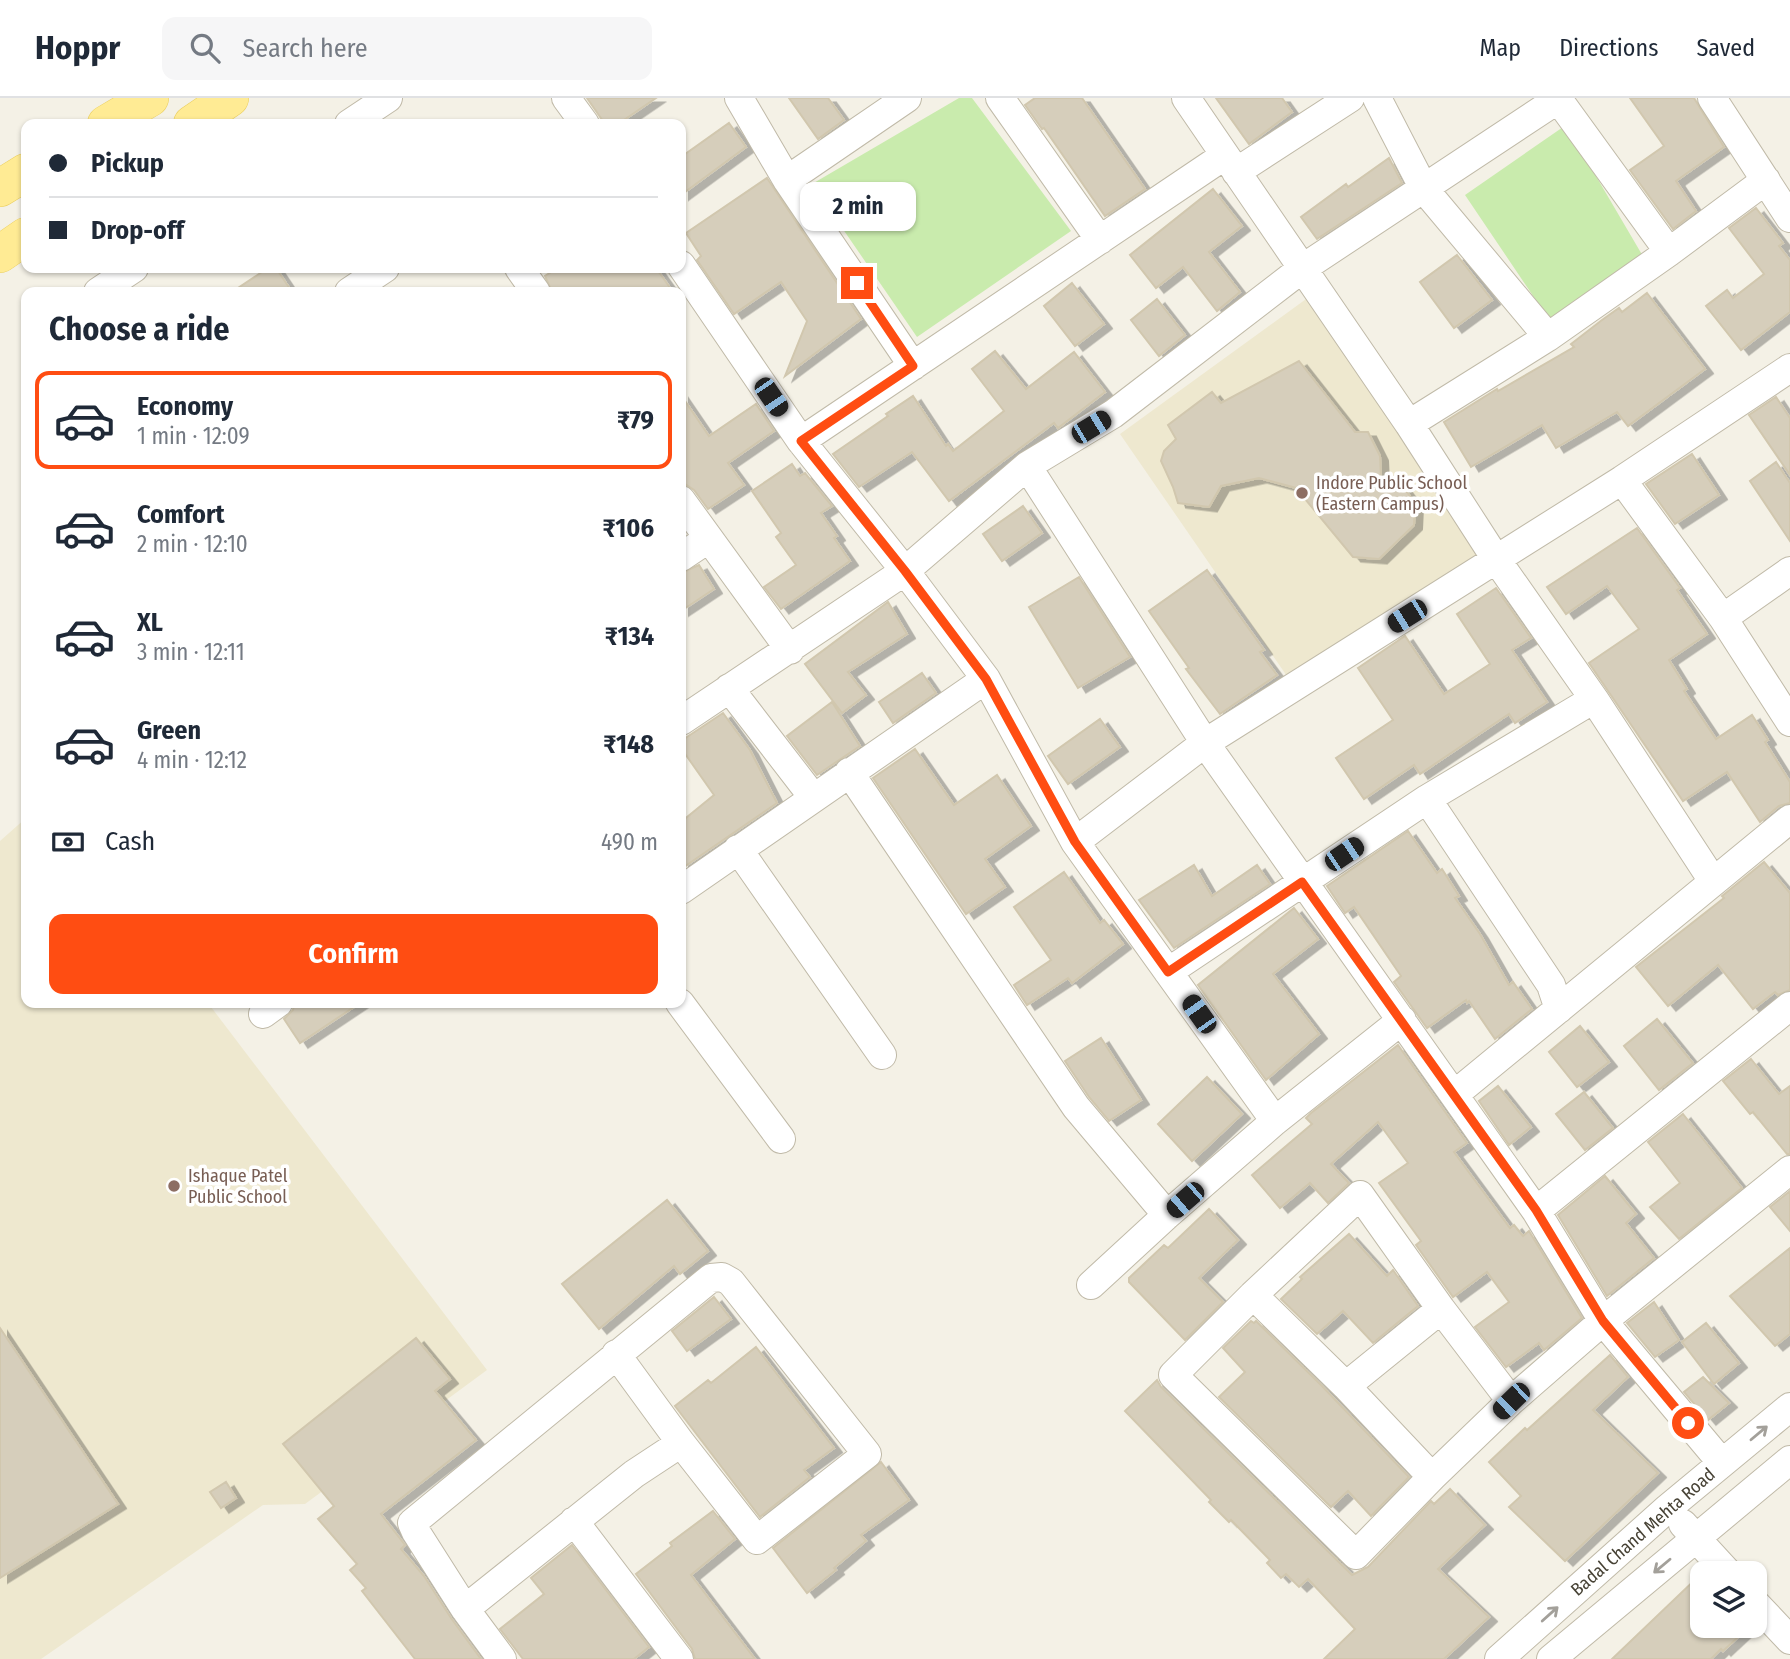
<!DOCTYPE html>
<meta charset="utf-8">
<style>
body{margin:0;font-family:"Fira Sans Condensed",sans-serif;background:#f6f6f7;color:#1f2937;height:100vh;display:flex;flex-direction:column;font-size:26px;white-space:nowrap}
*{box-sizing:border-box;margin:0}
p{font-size:23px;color:#747a83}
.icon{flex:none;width:38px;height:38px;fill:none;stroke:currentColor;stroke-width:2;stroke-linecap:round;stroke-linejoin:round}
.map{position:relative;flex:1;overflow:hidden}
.sheet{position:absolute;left:21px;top:189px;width:665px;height:721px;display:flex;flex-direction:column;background:#fff;border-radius:14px;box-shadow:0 2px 5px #0004}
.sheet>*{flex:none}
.top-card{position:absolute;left:21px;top:21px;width:665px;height:154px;border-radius:14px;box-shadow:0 2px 5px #0004;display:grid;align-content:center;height:154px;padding:0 28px;background:#fff}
.controls{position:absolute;left:1690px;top:1463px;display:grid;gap:14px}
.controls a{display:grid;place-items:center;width:77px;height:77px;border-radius:14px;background:#fff;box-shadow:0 2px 5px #0004;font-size:35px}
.end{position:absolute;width:32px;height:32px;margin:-16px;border:9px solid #ff4d12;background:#fff;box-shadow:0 0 0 4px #fff}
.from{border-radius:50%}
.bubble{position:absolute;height:49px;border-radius:14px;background:#fff;box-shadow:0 2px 5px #0004;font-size:23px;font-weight:700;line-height:49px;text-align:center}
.car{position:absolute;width:21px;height:42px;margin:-21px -10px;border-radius:9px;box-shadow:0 0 5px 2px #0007;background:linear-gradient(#222 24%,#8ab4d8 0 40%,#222 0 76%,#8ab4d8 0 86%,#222 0)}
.top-card b{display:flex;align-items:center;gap:24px;height:66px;font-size:26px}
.top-card b+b{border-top:2px solid #e0e1e3}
.top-card i{width:18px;height:18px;background:#1f2937}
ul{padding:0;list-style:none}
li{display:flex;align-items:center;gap:21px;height:98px;margin:0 14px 10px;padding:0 14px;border:4px solid transparent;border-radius:14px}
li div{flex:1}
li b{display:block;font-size:26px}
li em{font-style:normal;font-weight:700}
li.current{border-color:#ff4d12}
li>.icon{width:63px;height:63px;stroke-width:1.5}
h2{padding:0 28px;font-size:32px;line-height:84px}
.pay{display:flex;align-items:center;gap:18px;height:77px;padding:0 28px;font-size:26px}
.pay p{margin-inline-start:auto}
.cta{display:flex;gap:14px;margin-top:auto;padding:14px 28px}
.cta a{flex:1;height:80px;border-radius:14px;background:#ff4d12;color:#fff;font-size:28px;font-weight:700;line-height:80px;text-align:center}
header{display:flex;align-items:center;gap:42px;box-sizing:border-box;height:98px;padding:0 35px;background:#fff;border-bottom:2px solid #e0e1e3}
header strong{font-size:33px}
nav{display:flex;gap:38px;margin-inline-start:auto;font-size:24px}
.search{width:490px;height:63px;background:#f6f6f7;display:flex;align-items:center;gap:18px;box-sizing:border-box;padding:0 24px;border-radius:14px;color:#747a83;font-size:26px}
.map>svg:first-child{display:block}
</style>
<header>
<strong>Hoppr</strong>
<div class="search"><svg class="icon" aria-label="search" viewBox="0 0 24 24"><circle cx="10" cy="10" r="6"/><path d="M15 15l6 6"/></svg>Search here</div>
<nav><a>Map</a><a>Directions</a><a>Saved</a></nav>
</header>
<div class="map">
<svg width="1790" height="1561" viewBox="0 0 1790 1561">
<defs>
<filter id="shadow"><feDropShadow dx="8" dy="4.5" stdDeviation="0" flood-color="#0004"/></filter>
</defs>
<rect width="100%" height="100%" fill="#f4f1e6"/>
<path fill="#eee8cf" d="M1313 196 1483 454 1291 584 1120 336Z
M26 720V905H208L487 1272 305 1406 263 1407 41 1561H0V743Z"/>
<path fill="#c9ebad" d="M959 0H972L1071 133 917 239 812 86Z
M1566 27 1644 160 1550 223 1465 97Z"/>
<path fill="#d6cebb" stroke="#d1c7ae" stroke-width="2" filter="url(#shadow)" d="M587 0H656L618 26H605Z
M789 0H828L844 22 818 41Z
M1035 0H1082L1145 91 1105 118 1044 30 1042 31 1025 7Z
M1216 0H1282L1292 14 1249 46Z
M1630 0H1694L1724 49 1676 83 1696 113 1673 131 1630 72 1664 48Z
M729 25 746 49 681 97V59Z
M1389 60 1402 85 1317 141 1301 119 1346 86 1348 89Z
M767 80 861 221 785 278 807 223 781 184 734 216 697 162 701 158 686 135Z
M1213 91 1242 128 1209 154 1240 194 1217 213 1183 169 1156 190 1130 157Z
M1756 110 1783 145 1779 148 1790 162V214L1741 252 1706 208 1727 192 1733 200 1764 176 1729 130Z
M1457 157 1492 202 1454 230 1420 184Z
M268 170H276L292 194H232Z
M558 170H656L673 194H552L545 178Z
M1072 185 1104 226 1075 248 1044 208Z
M1647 195 1705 271 1628 328 1617 314 1556 350 1542 327 1471 369 1444 324 1497 291 1498 293 1574 249 1571 246 1602 222 1619 210 1622 214Z
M1157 201 1185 237 1159 258 1131 222Z
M995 253 1026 291 1074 254 1105 294 1058 330 1054 325 949 403 912 354 859 389 833 356 888 318 886 316 913 298 946 348 948 346 953 353 1004 313 972 271Z
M1299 263 1355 334H1368L1380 358 1381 380 1398 382 1415 405 1414 427 1379 461 1353 459 1296 390 1259 380 1221 388 1209 409 1178 405 1173 389 1161 363 1164 353 1176 341 1168 327 1212 294 1221 305Z
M681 297 709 338 756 306 774 333 728 365 744 387 708 411 694 392 685 386 681 381Z
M1776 299 1790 320V377L1749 317Z
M1692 356 1719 397 1675 426 1646 386Z
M1776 364 1790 385V443L1750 383Z
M792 366 800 378 805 375 832 408 821 415 837 438 834 440 850 463 781 511 764 489 796 467 776 439 781 435 752 393Z
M1023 408 1042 435 1002 463 983 436Z
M1637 430 1680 490 1677 492 1707 536 1669 562 1687 591 1684 593 1716 641 1752 617 1768 642 1765 644 1790 684V705L1779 708 1760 724 1727 674 1683 703 1589 565 1639 531 1607 488 1566 516 1547 489Z
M699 467 714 491 681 513V475Z
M1207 472 1264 552 1260 554 1277 577 1220 616 1186 571 1189 570 1149 513Z
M1079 479 1130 559 1078 590 1029 509Z
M1496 490 1531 540 1512 552 1547 604 1515 625 1509 616 1420 676 1414 667 1364 701 1336 660 1393 622 1358 570 1405 538 1444 596 1490 566 1457 516Z
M888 504 907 536 848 574 866 597 842 615 805 566Z
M922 575 936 595 893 625 879 604Z
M832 604 860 648 817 677 787 638Z
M723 615 750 652 777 705 681 771V724L714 697 681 650V643Z
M1100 621 1120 649 1068 686 1048 658Z
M915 651 954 707 997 677 1031 728 985 761 1005 789 966 816 873 680Z
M1408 733 1437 775 1442 771 1459 798 1455 800 1480 836 1509 887 1513 884 1532 911 1495 941 1469 903 1467 905 1466 902 1427 930 1394 884 1401 878 1354 809 1345 815 1327 788Z
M1764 764 1790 795V892L1778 897 1775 894 1753 911 1718 867 1668 908 1636 869 1724 800 1722 798Z
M1194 767 1212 798 1257 767 1270 786 1174 850 1139 802Z
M1064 774 1100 825 1104 822 1123 846 1072 885 1068 880 1027 907 1014 887 1051 862 1014 809Z
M1294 810 1318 841 1273 876 1319 936 1266 982 1198 887Z
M294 905H360L300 945 284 921 293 912Z
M1657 921 1693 965 1659 992 1624 948Z
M1580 928 1609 964 1577 989 1549 954Z
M1101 940 1141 1002 1109 1023 1089 999 1065 963Z
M1398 947 1467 1045 1454 1054 1510 1130 1514 1127 1523 1138 1529 1133 1582 1220 1544 1252 1539 1245 1506 1269 1475 1229 1509 1204 1487 1174 1453 1199 1416 1147 1421 1143 1379 1085 1408 1065 1378 1024 1331 1066 1349 1085 1328 1105 1310 1085 1280 1110 1252 1077 1312 1026 1306 1020 1311 1015Z
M1751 961 1779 996 1790 988V1056H1787L1753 1014 1750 1016 1723 983Z
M1207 979 1242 1016 1192 1063 1158 1026Z
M1498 988 1531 1029 1509 1047 1479 1003Z
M1584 994 1613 1030 1585 1052 1556 1016Z
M1683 1016 1742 1090 1679 1141 1650 1109 1680 1085 1648 1044Z
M1605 1078 1636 1116 1626 1125 1654 1160 1607 1198 1558 1117Z
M1790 1093V1133L1770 1109Z
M667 1102 708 1153 680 1176 674 1168 599 1231 562 1186Z
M1209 1111 1238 1142 1199 1180 1223 1204 1185 1242 1129 1184V1180L1164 1147 1168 1150Z
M1349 1136 1387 1178 1393 1172 1418 1208 1373 1245 1343 1213 1317 1236 1281 1201 1302 1181 1300 1179Z
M1790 1150V1236L1775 1248 1730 1198Z
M714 1199 731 1221 687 1253 672 1233Z
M1654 1204 1679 1242 1655 1259 1627 1225Z
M1251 1223 1254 1225 1256 1223 1321 1287 1409 1379 1371 1418 1348 1393 1331 1409 1219 1299 1245 1274 1223 1250Z
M1706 1225 1739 1265 1714 1286 1682 1244Z
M0 1230 118 1406 0 1480Z
M416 1240 450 1281 435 1293 476 1342 381 1416 405 1447 401 1451 424 1478 451 1520 481 1561H415L362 1493 366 1490 350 1472 357 1466 318 1421 334 1408 283 1346Z
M756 1249 834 1350 804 1372 810 1379 760 1419 675 1308 708 1282 711 1285Z
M1610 1257 1628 1279 1593 1312 1658 1375 1565 1463 1509 1409 1521 1398 1489 1364 1525 1330 1527 1332Z
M1703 1279 1729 1305 1708 1322 1684 1294Z
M1157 1282 1161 1289 1352 1477 1368 1469 1431 1403 1434 1406 1450 1391 1485 1427 1438 1471 1489 1519 1444 1561H1324L1355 1531 1308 1481 1299 1489 1286 1476 1281 1480 1267 1465 1270 1462 1231 1422 1229 1424 1209 1404 1211 1402 1125 1313Z
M881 1364 909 1402 861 1437 866 1443 834 1470 836 1472 807 1495 773 1450Z
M226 1384 236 1400 221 1410 210 1394Z
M713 1413 735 1441 691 1477 755 1561H695L692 1551 636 1476 672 1448 670 1445Z
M572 1447 649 1549 634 1561H523L500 1531 544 1496 531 1480Z
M1703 1474V1528H1750L1723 1553 1721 1551 1711 1561H1612Z"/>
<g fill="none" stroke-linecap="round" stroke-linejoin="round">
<defs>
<path id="minor" d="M566 0 585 26
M739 0 787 82 913 268
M1000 0 1100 142
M1186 0 1409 326 1496 461 1594 601 1713 783
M1377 0 1424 91 1548 239
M1712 0 1790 120
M1558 1 1669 154
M349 26 388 0
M1224 58 801 343 905 473 986 581 1075 744 1275 1023
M1236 74 1350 0
M787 82 907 0
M681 167 801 343
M519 170 536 194
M98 194 134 170
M349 194 385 170
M1409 326 1548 239 1669 154 1766 82
M1027 368 1205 645 1536 1113 1603 1223 1722 1365
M1622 382 1723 520 1790 624
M681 402 790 552
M681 459 708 441
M1723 520 1790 473
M729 590 813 699
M681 623 905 473 1027 368 1113 316 1303 170 1560 0
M849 674 1076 1009 1167 1117 1275 1023 1402 922
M1427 701 1551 887 1559 911
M1075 744 1205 645 1622 382 1790 270
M738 751 882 957
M681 792 986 581
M1168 874 1427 701 1594 601
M680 905 781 1041
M263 916 278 905
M1455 996 1790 721
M1536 1113 1790 908
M722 1179 731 1184 867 1356 757 1442 681 1345 634 1376 465 1511 416 1434 412 1425 711 1180Z
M1091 1187 1167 1117
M1253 1197 1346 1288 1432 1379 1356 1457 1173 1277 1253 1197 1360 1097 1441 1211 1511 1303 1603 1223 1790 1072
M616 1256 681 1345
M1346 1288 1441 1211
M1432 1379 1511 1303
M574 1423 679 1561
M1683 1426 1728 1475
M1755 1505 1790 1542
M465 1511 502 1561
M1499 1561 1668 1410 1790 1309
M1551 1561 1790 1362"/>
<path id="major" d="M106 26 150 0
M192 26 230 0
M0 90 26 74
M0 156 26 138"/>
</defs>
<use href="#minor" stroke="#c0baa8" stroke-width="30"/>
<use href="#major" stroke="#eace5e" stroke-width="38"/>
<use href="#minor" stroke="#fff" stroke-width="28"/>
<use href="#major" stroke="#ffeb94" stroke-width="37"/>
</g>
<defs><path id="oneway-shaft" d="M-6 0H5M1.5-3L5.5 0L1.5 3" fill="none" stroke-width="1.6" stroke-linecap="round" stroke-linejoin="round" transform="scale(1.75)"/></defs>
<g stroke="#a3a09a">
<use href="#oneway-shaft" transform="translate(1759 1335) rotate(-40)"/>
<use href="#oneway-shaft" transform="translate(1662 1468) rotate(140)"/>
<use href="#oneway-shaft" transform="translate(1550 1516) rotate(-42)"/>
</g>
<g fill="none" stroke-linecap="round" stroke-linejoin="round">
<path stroke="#ff4d12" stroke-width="9" d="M857 185 913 268 801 343 905 473 986 581 1075 744 1168 874 1302 784 1536 1112 1603 1223 1688 1325"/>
</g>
<g fill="#8d6e63" stroke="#fff" stroke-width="2.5">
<circle cx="1302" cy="395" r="7"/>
<circle cx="174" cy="1088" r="7"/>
</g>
<g text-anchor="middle" stroke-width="7" stroke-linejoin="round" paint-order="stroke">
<g font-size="18" fill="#785e54" stroke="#fff" text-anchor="start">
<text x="1316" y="391">Indore Public School<tspan x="1316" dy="21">(Eastern Campus)</tspan></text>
<text x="188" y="1084">Ishaque Patel<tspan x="188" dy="21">Public School</tspan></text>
</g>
<g font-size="18" fill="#474235" stroke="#fff">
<text transform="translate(1643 1434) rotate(-41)" y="6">Badal Chand Mehta Road</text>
</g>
</g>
</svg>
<div class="controls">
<a><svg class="icon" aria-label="layers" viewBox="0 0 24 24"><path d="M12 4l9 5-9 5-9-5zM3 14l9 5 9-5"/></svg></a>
</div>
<i class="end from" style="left:1688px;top:1325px"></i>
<i class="end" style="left:857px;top:185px"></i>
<div class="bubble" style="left:800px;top:84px;width:116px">2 min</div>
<i class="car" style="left:771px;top:299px;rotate:146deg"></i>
<i class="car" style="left:1091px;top:329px;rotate:59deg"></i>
<i class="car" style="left:1407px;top:518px;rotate:238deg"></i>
<i class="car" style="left:1344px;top:756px;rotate:56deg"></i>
<i class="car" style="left:1199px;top:916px;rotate:325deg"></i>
<i class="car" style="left:1185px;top:1102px;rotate:229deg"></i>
<i class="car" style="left:1511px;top:1303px;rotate:226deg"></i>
<div class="top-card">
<b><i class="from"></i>Pickup</b>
<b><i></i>Drop-off</b>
</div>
<section class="sheet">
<h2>Choose a ride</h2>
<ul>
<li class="current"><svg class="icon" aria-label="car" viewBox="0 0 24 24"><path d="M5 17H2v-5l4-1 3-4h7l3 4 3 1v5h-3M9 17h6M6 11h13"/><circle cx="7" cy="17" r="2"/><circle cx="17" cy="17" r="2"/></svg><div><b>Economy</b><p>1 min · 12:09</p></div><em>₹79</em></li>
<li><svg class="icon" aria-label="car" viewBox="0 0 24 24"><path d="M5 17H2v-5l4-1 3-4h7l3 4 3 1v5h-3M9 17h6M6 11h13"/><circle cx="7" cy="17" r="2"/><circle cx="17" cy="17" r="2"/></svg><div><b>Comfort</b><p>2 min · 12:10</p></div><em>₹106</em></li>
<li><svg class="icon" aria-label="car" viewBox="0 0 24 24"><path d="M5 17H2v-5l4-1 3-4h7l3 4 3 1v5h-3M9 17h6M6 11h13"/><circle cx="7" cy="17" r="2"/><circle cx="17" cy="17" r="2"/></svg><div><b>XL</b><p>3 min · 12:11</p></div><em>₹134</em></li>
<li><svg class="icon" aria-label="car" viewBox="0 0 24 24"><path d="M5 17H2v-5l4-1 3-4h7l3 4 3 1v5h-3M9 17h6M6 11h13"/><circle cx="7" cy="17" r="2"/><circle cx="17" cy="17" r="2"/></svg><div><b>Green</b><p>4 min · 12:12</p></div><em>₹148</em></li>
</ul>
<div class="pay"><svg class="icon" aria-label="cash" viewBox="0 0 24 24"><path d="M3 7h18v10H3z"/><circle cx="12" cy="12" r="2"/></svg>Cash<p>490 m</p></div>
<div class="cta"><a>Confirm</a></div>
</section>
</div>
